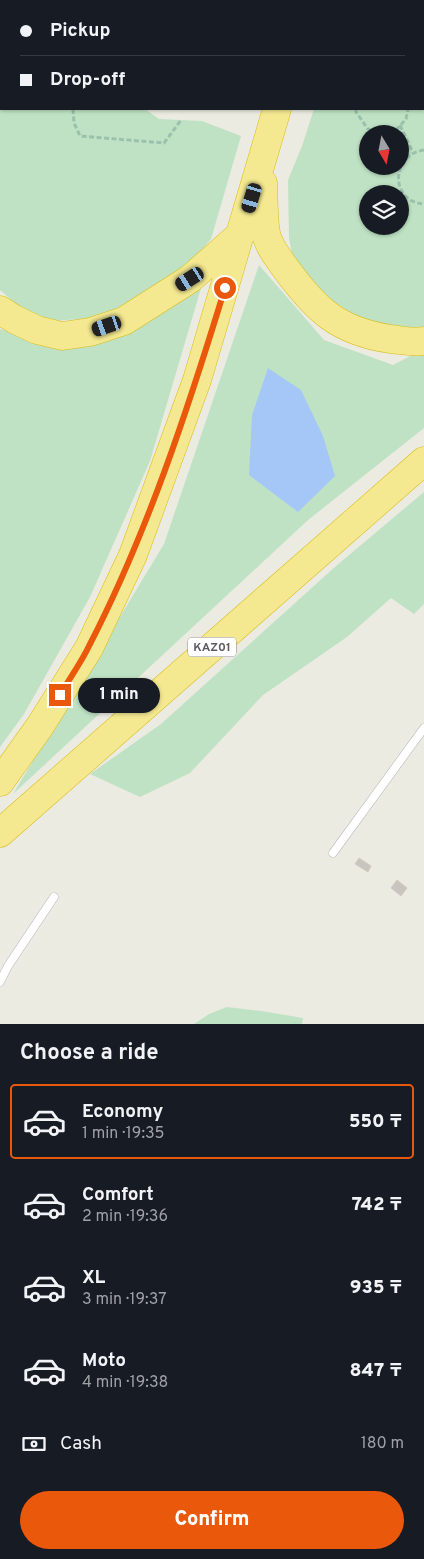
<!DOCTYPE html>
<meta charset="utf-8">
<style>
body{margin:0;font-family:Overpass,sans-serif;background:#242831;color:#f1f3f6;height:100vh;display:flex;flex-direction:column;font-size:19px;white-space:nowrap}
*{box-sizing:border-box;margin:0}
p{font-size:16px;color:#9ea1a6}
.icon{flex:none;width:28px;height:28px;fill:none;stroke:currentColor;stroke-width:2;stroke-linecap:round;stroke-linejoin:round}
.map{position:relative;height:1024px;overflow:hidden}
.side{display:flex;flex-direction:column;background:#171b24;flex:1}
.side>*{flex:none}
.banner{position:absolute;left:0px;top:0px;width:425px;height:110px;box-shadow:0 1px 4px #0004;display:grid;align-content:center;height:110px;padding:0 20px;background:#171b24}
.needle{width:32px;rotate:170deg}
.controls{position:absolute;left:359px;top:125px;display:grid;gap:10px}
.controls a{display:grid;place-items:center;width:50px;height:50px;border-radius:50%;background:#171b24;box-shadow:0 1px 4px #0004;font-size:25px}
.end{position:absolute;width:22px;height:22px;margin:-11px;border:6px solid #ea580c;background:#fff;box-shadow:0 0 0 2px #fff}
.from{border-radius:50%}
.bubble{position:absolute;height:35px;border-radius:18px;background:#171b24;box-shadow:0 1px 4px #0004;font-size:16px;font-weight:800;line-height:35px;text-align:center}
.car{position:absolute;width:15px;height:30px;margin:-15px -8px;border-radius:6px;box-shadow:0 0 4px 1px #0007;background:linear-gradient(#222 24%,#8ab4d8 0 40%,#222 0 76%,#8ab4d8 0 86%,#222 0)}
.banner b{display:flex;align-items:center;gap:18px;height:48px;font-size:19px}
.banner b+b{border-top:1px solid #363941}
.banner i{width:12px;height:12px;background:#f1f3f6}
ul{padding:0;list-style:none}
li{display:flex;align-items:center;gap:15px;height:75px;margin:0 10px 8px;padding:0 10px;border:2px solid transparent;border-radius:5px}
li div{flex:1}
li b{display:block;font-size:19px}
li em{font-style:normal;font-weight:800}
li.current{border-color:#ea580c}
li>.icon{width:45px;height:45px;stroke-width:1.5}
h2{padding:0 20px;font-size:22px;line-height:60px}
.pay{display:flex;align-items:center;gap:12px;height:55px;padding:0 20px;font-size:19px}
.pay p{margin-inline-start:auto}
.button{display:flex;gap:10px;margin-top:auto;padding:10px 20px}
.button a{flex:1;height:58px;border-radius:30px;background:#ea580c;color:#fff;font-size:20px;font-weight:800;line-height:58px;text-align:center}
.map>svg:first-child{display:block}
</style>
<div class="map">
<svg width="424" height="1024" viewBox="0 0 424 1024">
<rect width="100%" height="100%" fill="#ebebe1"/>
<path fill="#bfe2c4" fill-rule="evenodd" d="M424 79V329H383L360 318 334 302 302 273 293 260 289 238 288 180 302 146 314 109H424ZM368 134H400V166H368ZM368 194H400V226H368Z
M1 101V109H145L159 119 202 121 241 136 211 239 176 280 96 318 37 322 0 290V102Z
M259 265 324 340 393 365 424 349V428L308 520 13 794 164 544Z
M204 278 150 461 90 597 24 714 0 747V329L62 348Z
M424 492V604L414 614 391 598 347 637 263 695 190 773 140 797 90 774 161 724 336 566Z
M227 1007 261 1011 303 1018 302 1024H194L209 1014Z"/>
<path fill="#a5c7f8" d="M268 368 301 390 323 436 335 476 298 512 249 475 252 415Z"/>
<path fill="#c7c5be" stroke="#d0cdc0" d="M359 858 371 866 368 872 355 864Z
M397 880 407 888 401 896 391 888Z"/>
<g fill="none" stroke-linecap="round" stroke-linejoin="round">
<defs>
<path id="lane" d="M333 853 424 728
M0 982 8 966 54 897"/>
<path id="highway" d="M218 0 224 1
M0 1H35
M307 1V0
M400 1 410 0
M0 35H1
M0 85 1 84
M263 183C264 199 263 217 266 233 268 246 279 259 286 269 316 310 338 331 390 339 402 340 413 343 424 341
M0 310 14 319 37 330 62 336 90 332 124 321 190 279 241 234
M0 782 40 726 89 648 133 555 197 380 277 109
M0 833 424 461"/>
</defs>
<use href="#lane" stroke="#b7b8bd" stroke-width="9"/>
<use href="#highway" stroke="#dbba12" stroke-width="29"/>
<path stroke="#9ac1ab" stroke-width="3" stroke-dasharray="5 2.5" stroke-linecap="butt" d="M73 109 74 123 80 136 164 143 181 120
M356 109V112L368 129 376 133 397 129 406 119 408 109
M400 125 413 153
M424 150C390 155 390 202 424 204"/>
<use href="#lane" stroke="#fff" stroke-width="8"/>
<use href="#highway" stroke="#f4e990" stroke-width="28"/>
</g>
<g fill="none" stroke-linecap="round" stroke-linejoin="round">
<path stroke="#ea580c" stroke-width="6" d="M60 695C69 679 81 663 89 646 147 534 188 409 225 288"/>
</g>
<g text-anchor="middle" stroke-width="4" stroke-linejoin="round" paint-order="stroke">
<rect fill="#fff" stroke="#8c8d90" stroke-width="1" x="188" y="637.5" width="48" height="19" rx="4"/>
<g font-size="12" font-weight="bold" fill="#5a5c61">
<text x="212" y="651">KАZ01</text>
</g>
</g>
</svg>
<div class="controls">
<a><svg class="needle" viewBox="-14 -14 28 28"><path d="M0-13l5 13h-10z" fill="#e53935"/><path d="M0 13l5-13h-10z" fill="#9ea1a6"/></svg></a>
<a><svg class="icon" aria-label="layers" viewBox="0 0 24 24"><path d="M12 4l9 5-9 5-9-5zM3 14l9 5 9-5"/></svg></a>
</div>
<i class="end from" style="left:225px;top:288px"></i>
<i class="end" style="left:60px;top:695px"></i>
<div class="bubble" style="left:78px;top:678px;width:82px">1 min</div>
<i class="car" style="left:252px;top:198px;rotate:197deg"></i>
<i class="car" style="left:190px;top:279px;rotate:238deg"></i>
<i class="car" style="left:107px;top:326px;rotate:251deg"></i>
<div class="banner">
<b><i class="from"></i>Pickup</b>
<b><i></i>Drop-off</b>
</div>
</div>
<section class="side">
<h2>Choose a ride</h2>
<ul>
<li class="current"><svg class="icon" aria-label="car" viewBox="0 0 24 24"><path d="M5 17H2v-5l4-1 3-4h7l3 4 3 1v5h-3M9 17h6M6 11h13"/><circle cx="7" cy="17" r="2"/><circle cx="17" cy="17" r="2"/></svg><div><b>Economy</b><p>1 min · 19:35</p></div><em>550 ₸</em></li>
<li><svg class="icon" aria-label="car" viewBox="0 0 24 24"><path d="M5 17H2v-5l4-1 3-4h7l3 4 3 1v5h-3M9 17h6M6 11h13"/><circle cx="7" cy="17" r="2"/><circle cx="17" cy="17" r="2"/></svg><div><b>Comfort</b><p>2 min · 19:36</p></div><em>742 ₸</em></li>
<li><svg class="icon" aria-label="car" viewBox="0 0 24 24"><path d="M5 17H2v-5l4-1 3-4h7l3 4 3 1v5h-3M9 17h6M6 11h13"/><circle cx="7" cy="17" r="2"/><circle cx="17" cy="17" r="2"/></svg><div><b>XL</b><p>3 min · 19:37</p></div><em>935 ₸</em></li>
<li><svg class="icon" aria-label="car" viewBox="0 0 24 24"><path d="M5 17H2v-5l4-1 3-4h7l3 4 3 1v5h-3M9 17h6M6 11h13"/><circle cx="7" cy="17" r="2"/><circle cx="17" cy="17" r="2"/></svg><div><b>Moto</b><p>4 min · 19:38</p></div><em>847 ₸</em></li>
</ul>
<div class="pay"><svg class="icon" aria-label="cash" viewBox="0 0 24 24"><path d="M3 7h18v10H3z"/><circle cx="12" cy="12" r="2"/></svg>Cash<p>180 m</p></div>
<div class="button"><a>Confirm</a></div>
</section>
